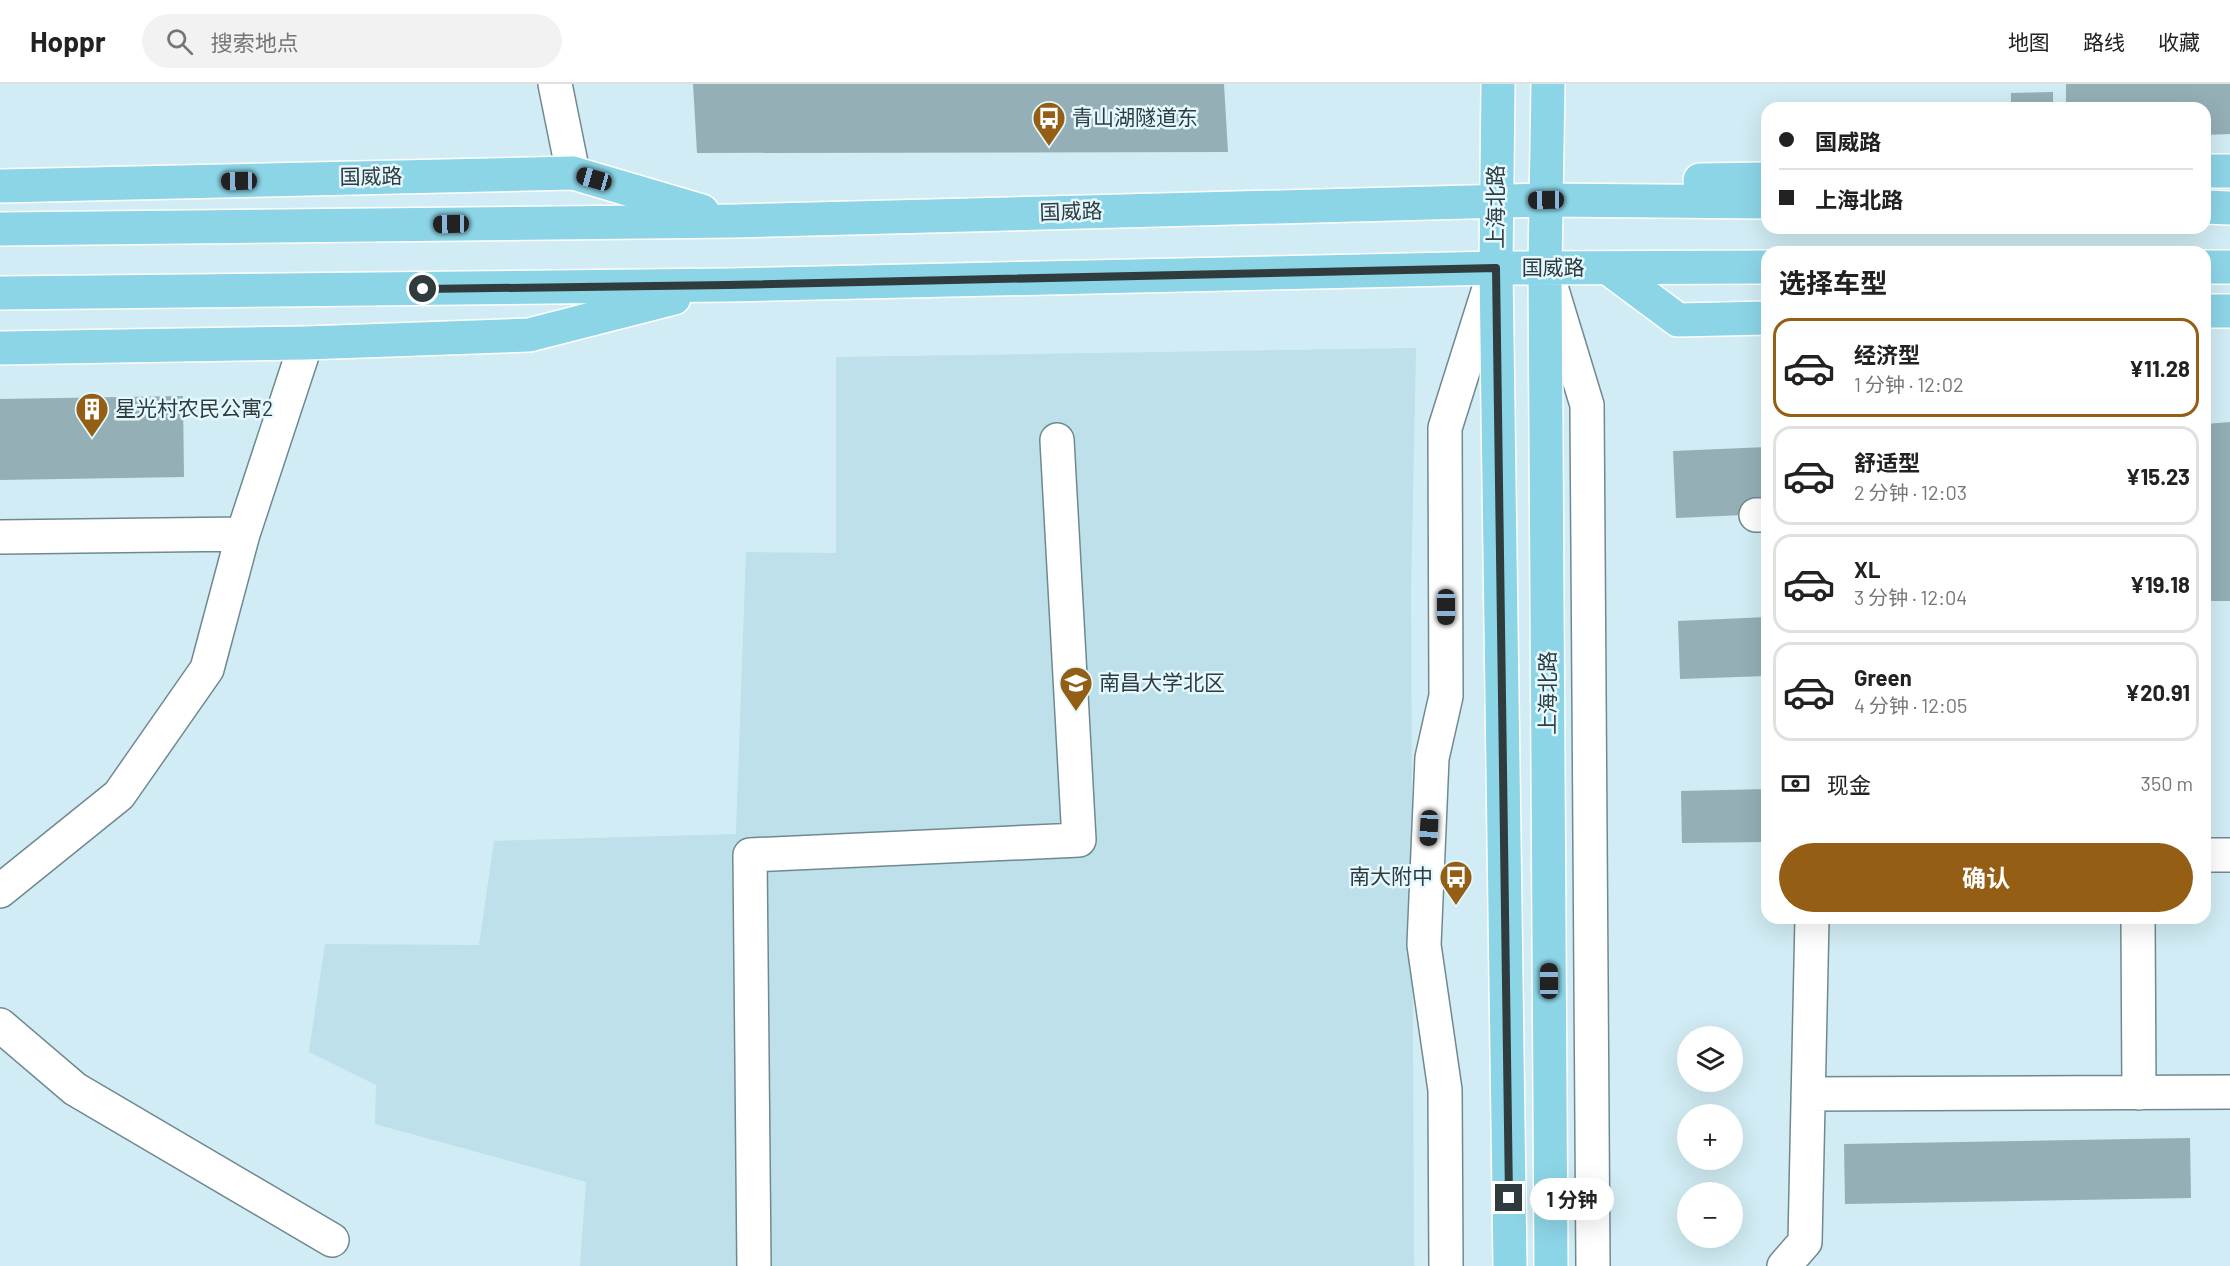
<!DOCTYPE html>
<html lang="zh">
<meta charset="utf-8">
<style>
body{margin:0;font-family:Barlow,"Noto Sans SC",sans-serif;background:#f2f2f2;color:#222;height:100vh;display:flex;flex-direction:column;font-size:22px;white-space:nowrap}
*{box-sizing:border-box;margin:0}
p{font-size:20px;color:#767676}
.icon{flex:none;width:33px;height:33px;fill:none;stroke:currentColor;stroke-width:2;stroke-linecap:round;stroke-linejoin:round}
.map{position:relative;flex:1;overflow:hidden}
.panel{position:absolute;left:1761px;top:162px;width:450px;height:678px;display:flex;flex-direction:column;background:#fff;border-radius:18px;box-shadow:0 6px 24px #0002}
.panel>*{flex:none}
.top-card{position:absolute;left:1761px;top:18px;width:450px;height:132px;border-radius:18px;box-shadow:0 6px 24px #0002;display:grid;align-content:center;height:132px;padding:0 18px;background:#fff}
.tools{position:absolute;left:1677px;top:942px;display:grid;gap:12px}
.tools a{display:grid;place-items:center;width:66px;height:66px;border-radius:50%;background:#fff;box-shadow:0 6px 24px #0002;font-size:30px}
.end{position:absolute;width:27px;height:27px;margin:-14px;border:8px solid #303b3e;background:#fff;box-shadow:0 0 0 3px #fff}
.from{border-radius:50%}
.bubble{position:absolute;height:42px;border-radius:21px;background:#fff;box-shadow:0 6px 24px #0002;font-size:20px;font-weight:700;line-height:42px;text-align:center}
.car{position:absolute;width:18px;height:36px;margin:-18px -9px;border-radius:8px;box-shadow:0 0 4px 2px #0007;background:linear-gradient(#222 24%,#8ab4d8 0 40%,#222 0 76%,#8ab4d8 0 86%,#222 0)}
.top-card b{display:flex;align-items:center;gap:21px;height:57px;font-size:22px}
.top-card b+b{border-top:2px solid #e0e0e0}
.top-card i{width:15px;height:15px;background:#222}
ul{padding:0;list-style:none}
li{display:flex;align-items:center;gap:18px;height:99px;margin:0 12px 9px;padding:0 6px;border:3px solid #e0e0e0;border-radius:18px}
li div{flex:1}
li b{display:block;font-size:22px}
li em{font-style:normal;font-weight:700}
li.active{border-color:#945e14}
li>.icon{width:54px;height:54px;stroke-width:1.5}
h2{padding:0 18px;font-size:27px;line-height:72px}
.pay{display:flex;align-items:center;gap:15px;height:66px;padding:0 18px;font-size:22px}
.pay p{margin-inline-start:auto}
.primary-button{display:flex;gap:12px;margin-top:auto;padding:12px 18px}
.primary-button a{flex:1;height:69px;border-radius:36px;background:#945e14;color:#fff;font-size:24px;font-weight:700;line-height:69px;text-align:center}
header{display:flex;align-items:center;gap:36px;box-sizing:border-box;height:84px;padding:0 30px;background:#fff;border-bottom:2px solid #e0e0e0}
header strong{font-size:28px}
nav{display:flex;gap:33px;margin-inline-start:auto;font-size:21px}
.search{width:420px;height:54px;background:#f2f2f2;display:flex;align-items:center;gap:15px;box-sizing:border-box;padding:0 21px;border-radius:33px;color:#767676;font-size:22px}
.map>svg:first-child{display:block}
</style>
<header>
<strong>Hoppr</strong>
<div class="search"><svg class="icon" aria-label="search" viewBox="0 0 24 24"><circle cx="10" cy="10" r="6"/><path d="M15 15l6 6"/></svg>搜索地点</div>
<nav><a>地图</a><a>路线</a><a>收藏</a></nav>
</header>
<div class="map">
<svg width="2230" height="1182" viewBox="0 0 2230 1182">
<rect width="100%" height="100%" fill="#d1ecf4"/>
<path fill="#bde0ea" d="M1416 264 1411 506 1414 1182H580L586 1098 375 1040 376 1001 309 968 325 860 479 861 494 757 736 750 746 468 836 469V273Z"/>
<path fill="#95afb6" d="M693 0H1224L1228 68 697 69Z
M2066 0H2230V50L2205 51V24H2066Z
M2053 8V24H2011V9Z
M183 312 184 393 0 396V315Z
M2230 338V517H2205V340Z
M1767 363V430L1676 434 1673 367Z
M1767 533V592L1680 595 1678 537Z
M1767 705V758L1682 759 1681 707Z
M2190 1054 2191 1114 1845 1120 1844 1060Z"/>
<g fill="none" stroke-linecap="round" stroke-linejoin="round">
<defs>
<path id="minor" d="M555 0 573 89
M1549 196 1587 321 1593 1182
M1756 431H1767
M0 453 243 450
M2205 771H2230
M0 807 119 711 207 585 243 450 306 259
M2138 834 2139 1009
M0 941 75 1005 332 1156
M1808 1010 2230 1008
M754 1182 750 771 1079 756 1057 356
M1446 1182 1445 1006 1424 861 1432 674 1446 612 1445 344 1493 192
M1784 1182 1805 1158 1812 834"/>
<path id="major" d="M1498 0 1496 184 1510 1182
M1548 0 1545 184 1551 1182
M2205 87H2230
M1700 96 1767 95
M0 102 573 89 702 127
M2205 123 2230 124
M0 145 736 137 1546 116 1767 118
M2205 183H2230
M1608 184 1678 236 1767 234
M0 209 728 201 1496 184 1767 183
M2205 227H2230
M0 264 306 259 529 251 674 214"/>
</defs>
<use href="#minor" stroke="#708990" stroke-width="36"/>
<use href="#major" stroke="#fff" stroke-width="36"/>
<use href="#minor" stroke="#fff" stroke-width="33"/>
<use href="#major" stroke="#8cd5e7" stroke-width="33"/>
</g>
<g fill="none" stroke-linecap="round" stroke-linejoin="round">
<path stroke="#303b3e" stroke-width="8" d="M423 205 728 201 1496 184 1509 1114"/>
</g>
<defs>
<symbol id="bus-pin" viewBox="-11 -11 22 30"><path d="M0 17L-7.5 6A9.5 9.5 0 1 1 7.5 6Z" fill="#945e14" stroke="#e3f8ff"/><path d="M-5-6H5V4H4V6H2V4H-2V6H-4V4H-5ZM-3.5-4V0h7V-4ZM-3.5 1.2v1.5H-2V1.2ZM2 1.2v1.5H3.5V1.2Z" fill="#fff"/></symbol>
<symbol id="building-pin" viewBox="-11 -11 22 30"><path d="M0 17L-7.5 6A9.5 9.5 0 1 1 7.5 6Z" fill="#945e14" stroke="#e3f8ff"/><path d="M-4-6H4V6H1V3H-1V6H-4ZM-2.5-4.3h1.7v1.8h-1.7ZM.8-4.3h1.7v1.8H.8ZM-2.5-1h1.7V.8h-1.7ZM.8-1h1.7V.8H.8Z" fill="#fff"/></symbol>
<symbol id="university-pin" viewBox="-11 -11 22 30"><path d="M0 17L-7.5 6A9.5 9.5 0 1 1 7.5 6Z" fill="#945e14" stroke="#e3f8ff"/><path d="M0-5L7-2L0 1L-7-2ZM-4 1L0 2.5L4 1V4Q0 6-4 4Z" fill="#fff"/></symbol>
</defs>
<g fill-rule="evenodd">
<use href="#bus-pin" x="1030" y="15" width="38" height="52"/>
<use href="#building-pin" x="73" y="306" width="38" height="52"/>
<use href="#university-pin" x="1057" y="580" width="38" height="52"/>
<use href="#bus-pin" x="1437" y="774" width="38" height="52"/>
</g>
<g text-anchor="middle" stroke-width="5" stroke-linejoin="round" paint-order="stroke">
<g font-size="21" fill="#303b3e" stroke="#e3f8ff" text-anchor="start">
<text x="1072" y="41">青山湖隧道东</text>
<text x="115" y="332">星光村农民公寓2</text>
<text x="1099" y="606">南昌大学北区</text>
<text x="1433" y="800" text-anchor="end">南大附中</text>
</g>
<g font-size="21" fill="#303b3e" stroke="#e3f8ff">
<text transform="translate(371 93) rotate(-1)" y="7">国威路</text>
<text transform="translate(1496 123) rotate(-90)" y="7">上海北路</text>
<text transform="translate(1071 128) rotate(-2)" y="7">国威路</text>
<text x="1553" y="191">国威路</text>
<text transform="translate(1548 609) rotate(-90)" y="7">上海北路</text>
</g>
</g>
</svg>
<div class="tools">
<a><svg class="icon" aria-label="layers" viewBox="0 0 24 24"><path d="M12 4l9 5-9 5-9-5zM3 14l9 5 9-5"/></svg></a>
<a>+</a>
<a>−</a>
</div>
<i class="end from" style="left:423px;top:205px"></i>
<i class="end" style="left:1509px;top:1114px"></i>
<div class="bubble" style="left:1530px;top:1094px;width:84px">1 分钟</div>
<i class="car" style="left:594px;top:95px;rotate:286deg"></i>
<i class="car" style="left:239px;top:97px;rotate:269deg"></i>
<i class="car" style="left:1546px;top:116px;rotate:269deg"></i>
<i class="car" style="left:451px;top:140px;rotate:269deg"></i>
<i class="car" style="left:1446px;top:523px;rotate:180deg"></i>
<i class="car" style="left:1429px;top:744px;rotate:183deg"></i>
<i class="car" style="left:1549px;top:897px;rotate:0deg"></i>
<div class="top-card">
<b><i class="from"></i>国威路</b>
<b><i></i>上海北路</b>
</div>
<section class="panel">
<h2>选择车型</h2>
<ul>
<li class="active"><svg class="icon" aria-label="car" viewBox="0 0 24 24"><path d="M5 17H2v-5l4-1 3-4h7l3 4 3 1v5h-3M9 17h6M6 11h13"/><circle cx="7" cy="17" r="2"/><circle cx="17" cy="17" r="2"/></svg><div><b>经济型</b><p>1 分钟 · 12:02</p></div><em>¥11.28</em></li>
<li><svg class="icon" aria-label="car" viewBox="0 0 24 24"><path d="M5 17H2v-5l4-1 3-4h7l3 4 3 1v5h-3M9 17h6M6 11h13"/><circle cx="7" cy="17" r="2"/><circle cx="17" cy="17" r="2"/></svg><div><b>舒适型</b><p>2 分钟 · 12:03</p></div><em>¥15.23</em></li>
<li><svg class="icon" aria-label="car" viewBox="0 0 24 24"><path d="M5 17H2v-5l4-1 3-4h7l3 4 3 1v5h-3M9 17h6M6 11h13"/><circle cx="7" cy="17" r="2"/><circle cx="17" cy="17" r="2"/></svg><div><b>XL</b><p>3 分钟 · 12:04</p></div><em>¥19.18</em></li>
<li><svg class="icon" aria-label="car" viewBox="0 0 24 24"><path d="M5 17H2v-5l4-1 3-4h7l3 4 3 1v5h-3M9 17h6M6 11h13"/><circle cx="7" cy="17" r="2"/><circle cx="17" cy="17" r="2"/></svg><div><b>Green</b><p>4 分钟 · 12:05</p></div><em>¥20.91</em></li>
</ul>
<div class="pay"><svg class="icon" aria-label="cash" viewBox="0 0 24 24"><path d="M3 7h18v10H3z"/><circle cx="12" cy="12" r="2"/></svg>现金<p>350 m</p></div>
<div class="primary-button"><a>确认</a></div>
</section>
</div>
